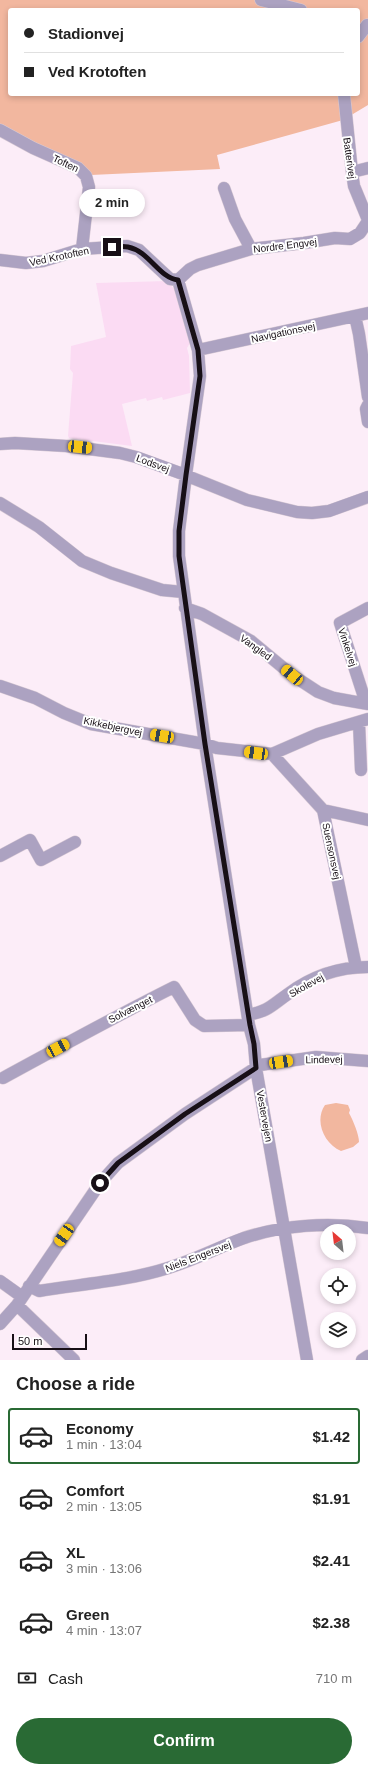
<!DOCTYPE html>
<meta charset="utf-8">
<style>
body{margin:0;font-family:Helvetica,sans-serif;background:#f2f2f2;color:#222;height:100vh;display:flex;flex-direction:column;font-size:15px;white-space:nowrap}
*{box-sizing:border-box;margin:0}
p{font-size:13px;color:#767676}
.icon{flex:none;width:22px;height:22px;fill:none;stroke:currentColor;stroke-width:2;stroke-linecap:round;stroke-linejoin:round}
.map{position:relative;height:1360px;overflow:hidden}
.details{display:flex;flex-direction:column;background:#fff;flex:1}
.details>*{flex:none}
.hud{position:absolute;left:8px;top:8px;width:352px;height:88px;border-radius:4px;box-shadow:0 2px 6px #0003;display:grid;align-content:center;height:88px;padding:0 16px;background:#fff}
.needle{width:26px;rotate:332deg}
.fabs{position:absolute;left:320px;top:1224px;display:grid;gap:8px}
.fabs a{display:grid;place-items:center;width:36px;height:36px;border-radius:50%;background:#fff;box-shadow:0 2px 6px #0003;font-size:20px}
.scale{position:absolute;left:12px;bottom:10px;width:75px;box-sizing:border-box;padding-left:4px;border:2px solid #170f16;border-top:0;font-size:11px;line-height:14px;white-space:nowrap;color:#170f16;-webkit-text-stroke:3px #fff;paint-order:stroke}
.end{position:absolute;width:18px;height:18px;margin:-9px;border:5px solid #170f16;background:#fff;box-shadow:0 0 0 2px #fff}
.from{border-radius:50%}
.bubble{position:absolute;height:28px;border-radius:14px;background:#fff;box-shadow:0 2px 6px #0003;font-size:13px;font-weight:700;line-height:28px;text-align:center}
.car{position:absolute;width:12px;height:24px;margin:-12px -6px;border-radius:5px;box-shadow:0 0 3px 1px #0007;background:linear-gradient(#f5c518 24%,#345 0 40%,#f5c518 0 76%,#345 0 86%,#f5c518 0)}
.hud b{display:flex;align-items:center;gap:14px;height:38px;font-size:15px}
.hud b+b{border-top:1px solid #e0e0e0}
.hud i{width:10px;height:10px;background:#222}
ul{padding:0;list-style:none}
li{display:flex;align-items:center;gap:12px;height:56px;margin:0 8px 6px;padding:0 8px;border:2px solid transparent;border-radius:4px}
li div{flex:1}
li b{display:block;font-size:15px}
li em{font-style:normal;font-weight:700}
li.active{border-color:#296a34}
li>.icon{width:36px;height:36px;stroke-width:1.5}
h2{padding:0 16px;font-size:18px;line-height:48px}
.pay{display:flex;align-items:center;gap:10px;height:44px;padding:0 16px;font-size:15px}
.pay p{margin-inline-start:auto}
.cta{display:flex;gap:8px;margin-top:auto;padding:8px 16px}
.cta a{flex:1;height:46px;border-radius:24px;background:#296a34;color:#fff;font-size:16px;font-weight:700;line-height:46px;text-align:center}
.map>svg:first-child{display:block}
</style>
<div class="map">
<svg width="368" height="1360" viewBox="0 0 368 1360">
<rect width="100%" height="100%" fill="#fcedf8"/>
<path fill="#fbdbf3" d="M167 281 175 290 190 343 187 348 189 356 190 393 163 400 162 397 147 401 146 398 122 404 132 446 69 438 68 436 73 373 70 369 71 346 106 337 96 283Z"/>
<path fill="#f2b79f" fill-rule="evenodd" d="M0 0H368V105L343 120 217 155 220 169 91 175 0 127ZM10 10H358V94H10Z
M336 1103 348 1105 350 1110 349 1113C353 1120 359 1135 359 1142L353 1147 341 1151C324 1144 314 1121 325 1105Z"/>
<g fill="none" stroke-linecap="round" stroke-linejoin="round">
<defs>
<path id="minor" d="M261 0 301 10
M358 37 367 25
M344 94 352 172 354 186 368 220
M0 130 33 148 78 168 86 176 89 187 82 249
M352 172 368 168
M224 188 235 219 251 249
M0 260 26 263 43 261 82 249 127 246 139 250 170 279 178 280
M178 280 198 350 200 376 186 475 179 531V556L205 744 249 1025 254 1044 256 1068 307 1360
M178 280 190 269 198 265 251 249 304 243 335 238 350 239 360 233 368 221
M355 316 359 334 368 397
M198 350 368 313
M368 405 366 409 368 422
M0 444 15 443 66 446 120 453 136 457 180 473 247 500 297 512 312 513 329 511 368 497
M0 503 39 527 82 561 111 573 162 590 183 592
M185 608 202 614 251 641 292 675 318 692 334 698 368 704
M0 686 35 698 64 713 91 724 205 744 217 748 272 754 318 734 368 719
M364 702 363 694 340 623 368 608
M359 723 361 770
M272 754 323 810 356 967
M323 810 368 820
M0 856 30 840 41 860 75 842
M248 1015C269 1011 272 1005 288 994 312 976 338 967 368 967
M3 1078C60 1047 116 1016 174 987L195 1020 204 1026 249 1025
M0 1281 21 1296
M29 1286 39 1291C82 1284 127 1281 168 1268 194 1260 219 1247 244 1238 283 1225 328 1222 368 1228
M17 1305 74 1360
M0 1324 17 1305 100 1183 118 1163 185 1114 260 1065 316 1057 368 1061
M362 1360 368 1356"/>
</defs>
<use href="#minor" stroke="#d7c9d4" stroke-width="13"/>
<use href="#minor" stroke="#aca2c1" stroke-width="12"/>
</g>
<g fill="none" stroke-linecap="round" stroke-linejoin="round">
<path stroke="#170f16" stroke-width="5" d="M100 1183 118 1163 185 1114 256 1068 254 1044 250 1025 205 744 179 556V531L186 475 200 376 198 350 178 280C159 278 149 251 128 247 123 246 117 247 112 247"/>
</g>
<g text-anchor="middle" stroke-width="4" stroke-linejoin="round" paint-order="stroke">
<g font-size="10" fill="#170f16" stroke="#fff">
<text transform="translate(350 158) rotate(82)" y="4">Batterivej</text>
<text transform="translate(66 163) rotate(25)" y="4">Toften</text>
<text transform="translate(285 245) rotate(-7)" y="4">Nordre Engvej</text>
<text transform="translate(59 256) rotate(-12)" y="4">Ved Krotoften</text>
<text transform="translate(283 332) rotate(-12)" y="4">Navigationsvej</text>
<text transform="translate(153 463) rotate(20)" y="4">Lodsvej</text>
<text transform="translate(256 647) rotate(36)" y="4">Vangled</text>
<text transform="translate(348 647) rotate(72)" y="4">Vinkelvej</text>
<text transform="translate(113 726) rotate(12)" y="4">Kikkebjergvej</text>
<text transform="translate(332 851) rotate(78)" y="4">Suensonsvej</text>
<text transform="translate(306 985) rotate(-29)" y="4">Skolevej</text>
<text transform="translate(130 1009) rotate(-27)" y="4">Solvænget</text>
<text transform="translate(324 1059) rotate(-1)" y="4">Lindevej</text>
<text transform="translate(265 1116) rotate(80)" y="4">Vestervejen</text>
<text transform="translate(198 1256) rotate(-21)" y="4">Niels Engersvej</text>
</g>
</g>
</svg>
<div class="fabs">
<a><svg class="needle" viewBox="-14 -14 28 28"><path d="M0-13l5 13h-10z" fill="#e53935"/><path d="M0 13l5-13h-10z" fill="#767676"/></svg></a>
<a><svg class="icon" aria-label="locate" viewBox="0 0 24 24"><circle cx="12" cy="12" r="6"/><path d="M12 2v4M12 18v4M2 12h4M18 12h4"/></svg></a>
<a><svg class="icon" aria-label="layers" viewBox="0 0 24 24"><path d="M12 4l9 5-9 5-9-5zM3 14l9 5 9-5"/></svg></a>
</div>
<div class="scale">50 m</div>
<i class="end from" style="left:100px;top:1183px"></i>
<i class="end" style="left:112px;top:247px"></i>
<div class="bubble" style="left:79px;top:189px;width:66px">2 min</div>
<i class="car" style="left:80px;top:447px;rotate:96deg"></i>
<i class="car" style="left:292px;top:675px;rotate:310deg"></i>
<i class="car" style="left:162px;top:736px;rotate:280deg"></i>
<i class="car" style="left:256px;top:753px;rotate:278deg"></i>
<i class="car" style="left:58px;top:1048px;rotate:62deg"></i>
<i class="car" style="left:281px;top:1062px;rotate:81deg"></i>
<i class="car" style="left:64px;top:1235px;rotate:215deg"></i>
<div class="hud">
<b><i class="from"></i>Stadionvej</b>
<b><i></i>Ved Krotoften</b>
</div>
</div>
<section class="details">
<h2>Choose a ride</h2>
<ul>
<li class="active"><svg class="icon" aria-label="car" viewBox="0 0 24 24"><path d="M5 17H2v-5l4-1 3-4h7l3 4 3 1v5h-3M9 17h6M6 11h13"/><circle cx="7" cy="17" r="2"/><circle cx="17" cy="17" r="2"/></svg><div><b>Economy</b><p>1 min · 13:04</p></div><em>$1.42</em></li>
<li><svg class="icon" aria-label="car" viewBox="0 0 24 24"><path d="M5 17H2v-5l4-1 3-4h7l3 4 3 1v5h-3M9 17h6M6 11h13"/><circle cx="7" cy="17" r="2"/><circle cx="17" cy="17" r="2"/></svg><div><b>Comfort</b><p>2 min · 13:05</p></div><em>$1.91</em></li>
<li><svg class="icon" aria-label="car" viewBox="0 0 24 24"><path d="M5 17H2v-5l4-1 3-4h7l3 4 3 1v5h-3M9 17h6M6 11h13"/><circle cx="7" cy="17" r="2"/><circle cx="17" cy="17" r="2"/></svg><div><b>XL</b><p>3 min · 13:06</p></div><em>$2.41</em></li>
<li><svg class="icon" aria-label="car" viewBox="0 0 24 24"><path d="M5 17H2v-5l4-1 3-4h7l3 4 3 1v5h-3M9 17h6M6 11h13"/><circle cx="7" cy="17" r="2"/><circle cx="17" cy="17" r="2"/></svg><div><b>Green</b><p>4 min · 13:07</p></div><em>$2.38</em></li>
</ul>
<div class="pay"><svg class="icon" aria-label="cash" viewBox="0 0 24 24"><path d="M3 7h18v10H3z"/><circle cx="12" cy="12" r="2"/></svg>Cash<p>710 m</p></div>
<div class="cta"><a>Confirm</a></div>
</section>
